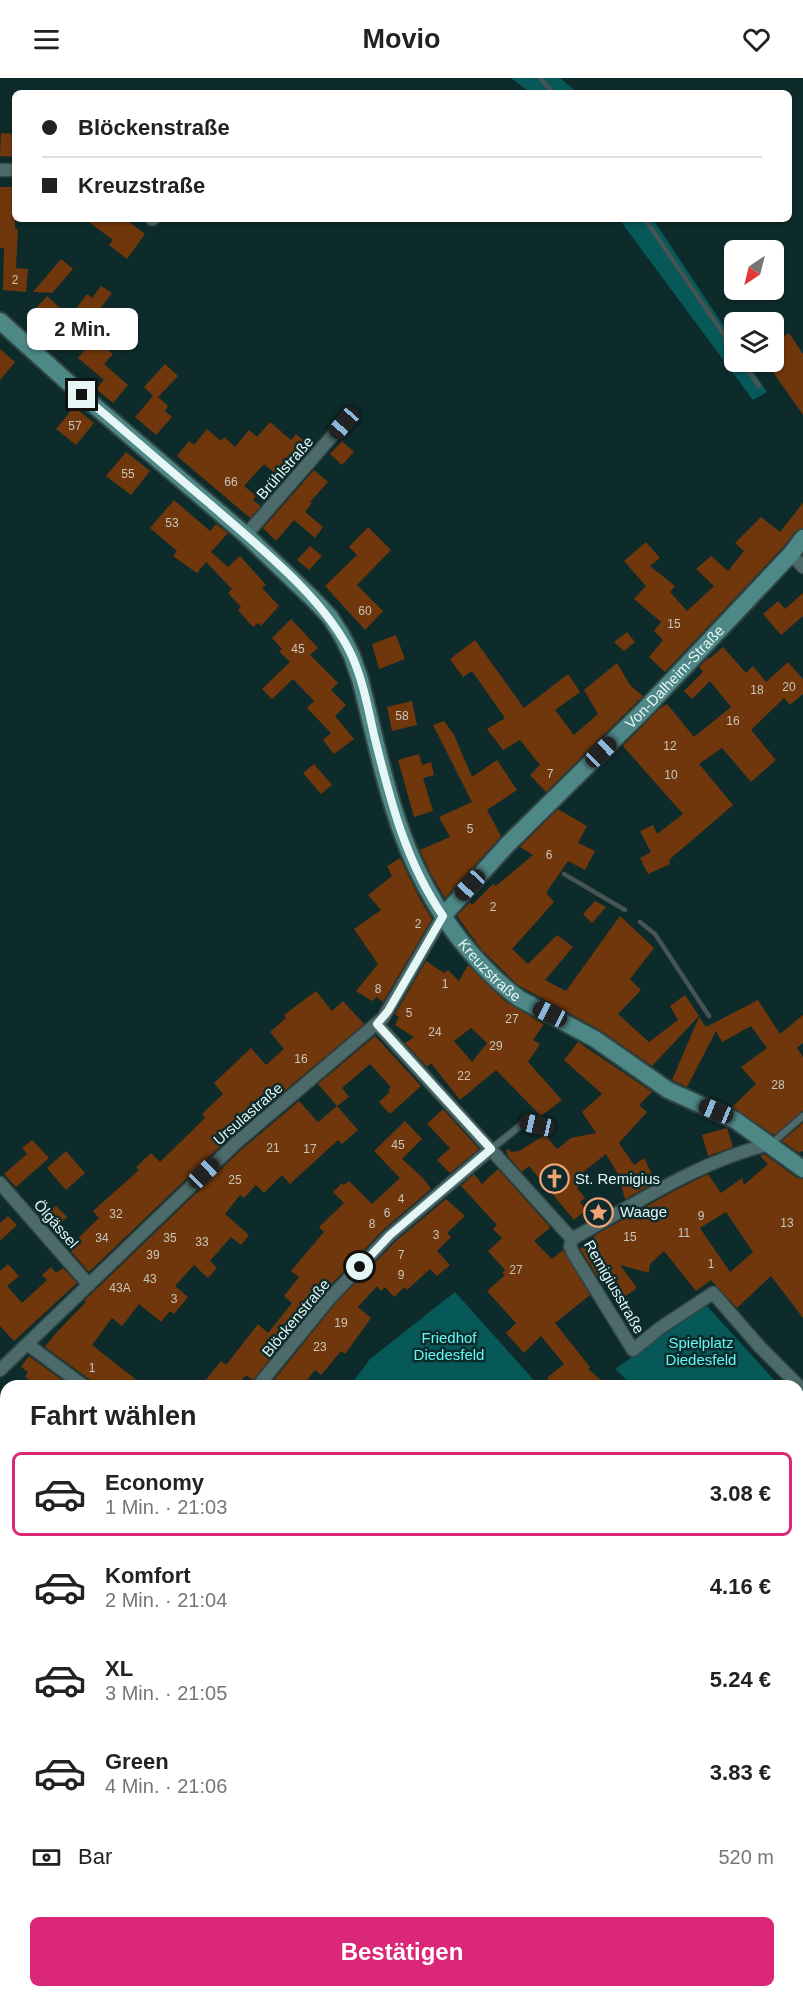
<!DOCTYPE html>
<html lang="de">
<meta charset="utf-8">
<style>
body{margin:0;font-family:Helvetica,sans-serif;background:#f6f6f6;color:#222;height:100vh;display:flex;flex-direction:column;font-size:22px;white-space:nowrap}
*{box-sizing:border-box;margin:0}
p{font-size:20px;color:#767676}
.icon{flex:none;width:33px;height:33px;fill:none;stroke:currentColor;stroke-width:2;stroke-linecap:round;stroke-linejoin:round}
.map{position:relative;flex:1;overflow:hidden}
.details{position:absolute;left:0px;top:1302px;width:804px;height:618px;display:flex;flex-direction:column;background:#fff;border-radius:18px 18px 0 0;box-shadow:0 2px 4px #0004}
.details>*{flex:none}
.guide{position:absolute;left:12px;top:12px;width:780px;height:132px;border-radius:9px;box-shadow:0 2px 4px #0004;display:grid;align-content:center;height:132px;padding:0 30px;background:#fff}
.needle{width:39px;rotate:215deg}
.fabs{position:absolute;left:724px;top:162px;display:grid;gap:12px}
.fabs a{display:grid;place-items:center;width:60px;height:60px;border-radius:9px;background:#fff;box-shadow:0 2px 4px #0004;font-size:30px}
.end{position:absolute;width:27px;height:27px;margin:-14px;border:8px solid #e5f6f5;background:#111;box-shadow:0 0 0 3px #111}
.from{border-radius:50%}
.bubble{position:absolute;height:42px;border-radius:9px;background:#fff;box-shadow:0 2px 4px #0004;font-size:20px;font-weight:800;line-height:42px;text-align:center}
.car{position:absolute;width:18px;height:36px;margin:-18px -9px;border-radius:8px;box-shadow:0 0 4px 2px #0007;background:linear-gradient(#222 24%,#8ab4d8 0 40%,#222 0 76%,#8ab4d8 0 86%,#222 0)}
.guide b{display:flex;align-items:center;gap:21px;height:57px;font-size:22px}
.guide b+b{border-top:2px solid #e0e0e0}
.guide i{width:15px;height:15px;background:#222}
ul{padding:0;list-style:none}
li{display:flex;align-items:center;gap:18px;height:84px;margin:0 12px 9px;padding:0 18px;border:3px solid transparent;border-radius:9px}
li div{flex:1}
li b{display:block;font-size:22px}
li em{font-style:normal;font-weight:800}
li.selected{border-color:#db2777}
li>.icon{width:54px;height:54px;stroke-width:1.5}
h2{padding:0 30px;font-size:27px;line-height:72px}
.pay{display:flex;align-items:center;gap:15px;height:66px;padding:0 30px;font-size:22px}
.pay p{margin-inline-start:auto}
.action{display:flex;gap:12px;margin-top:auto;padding:12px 30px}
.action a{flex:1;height:69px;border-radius:9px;background:#db2777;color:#fff;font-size:24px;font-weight:800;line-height:69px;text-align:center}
header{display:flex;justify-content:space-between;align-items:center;height:78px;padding:0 30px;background:#fff;font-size:27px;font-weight:800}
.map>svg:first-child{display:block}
</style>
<header><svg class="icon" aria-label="menu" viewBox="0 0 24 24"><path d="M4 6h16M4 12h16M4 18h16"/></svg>Movio<svg class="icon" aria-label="heart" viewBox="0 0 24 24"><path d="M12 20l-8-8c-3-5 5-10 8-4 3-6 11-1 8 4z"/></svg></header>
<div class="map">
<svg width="803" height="1920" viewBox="0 0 803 1920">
<rect width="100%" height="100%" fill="#0e2b2b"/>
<path fill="#065958" d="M511 0H560L578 15H531Z
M619 141H653L735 265V284H747L767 314 753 322Z
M455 1214 539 1308H350L370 1281Z
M706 1227 776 1304 773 1308H633L615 1291Z
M803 1387V1449L798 1445V1392Z"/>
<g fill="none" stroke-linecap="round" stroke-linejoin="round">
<path stroke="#475454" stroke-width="4.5" d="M540 0 553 15
M645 141 735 273
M742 284 759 308
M564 796 625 832
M640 844 655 856 709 938"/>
</g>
<path fill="#70370c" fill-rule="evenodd" d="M1 55 15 56V79L0 78Z
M0 109H15V151H18L16 190 28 191 26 214 3 212 4 170H0Z
M85 141H125L145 156 127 181 109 167 113 162Z
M61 181 73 191 52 215 33 214Z
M101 208 112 215 88 247 73 235 87 216 92 220Z
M47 218 76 245 59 263 30 237Z
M789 255 803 276V337L766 284H774V265Z
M94 260 113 276 104 286 128 307 113 325 96 311 104 302 78 280Z
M0 271 15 284 0 302Z
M165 286 178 298 158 319 168 328 165 333 172 339 156 357 135 339 153 318 144 309Z
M74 329 94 345 76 367 56 351Z
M270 344 291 362 296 356 311 369 283 402 264 386 244 408 256 418 253 422 261 428 250 440 177 378 189 363 194 367 207 351 221 363 224 359 235 369 249 352 257 359Z
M342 363 354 374 342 387 330 376Z
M126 374 150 393 131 417 106 398Z
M314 392 328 404 310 424 312 425 305 434 323 449 315 460 294 442 276 463 263 450Z
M174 422 210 453 216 446 228 455 211 474 228 489 240 478 266 507 262 510 279 528 261 548 258 545 253 549 238 532 241 529 228 515 232 511 206 484 197 495 173 478 177 473 150 450Z
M803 425V450L795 454 783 469 665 594 649 579 663 562 654 553 661 544 634 521 646 508 624 483 646 464 660 480 650 488 675 508 670 514 687 533 714 508 696 491 711 478 728 493 744 473 735 465 761 439 780 454Z
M368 449 391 472 357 507 383 533 365 552 325 508 357 477 349 469Z
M310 468 322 478 309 492 297 482Z
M803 515V538L781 557 763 536 778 523 785 531Z
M291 541 318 570 310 577 338 605 331 612 346 627 335 638 354 661 334 676 323 662 331 655 307 630 314 623 293 601 272 621 262 611 290 584 279 573 282 571 272 560Z
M627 554 635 564 624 573 614 564Z
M396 557 405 581 379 591 372 566Z
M475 562 524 630 568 596 580 614 555 632 574 657 598 636 584 612 617 585 630 607 643 618 546 714 530 697 540 687 520 662 503 672 487 651 505 640 472 593 463 599 450 581Z
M723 569 746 595 753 588 766 604 788 584 803 601V616L790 627 784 620 751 652 776 682 751 704 722 670 699 686 733 727 669 782 670 786 648 796 640 780 651 774 640 753 653 747 657 756 683 736 623 668 659 631 667 626 694 659 731 629 710 603 692 621 684 613 703 594 699 589 708 580 709 581Z
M412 623 417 647 392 653 387 629Z
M444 643 454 657 472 699 497 682 517 712 487 732 501 758 445 820 431 796 420 772 450 759 439 739 472 724 433 647Z
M419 676 422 687 431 684 434 697 423 700 433 733 414 739 398 682Z
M314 686 332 707 321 716 303 695Z
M558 731 587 748 578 765 595 773 585 792 568 783 546 815 554 824 512 871 528 886 557 857 573 869 545 902 566 913 620 838 654 870 630 901 641 912 618 936 649 964 678 942 670 928 685 917 699 938 652 988 600 952 518 907 482 872 457 838 470 824 472 827 493 806 496 808 533 777 520 769Z
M400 780 421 823 432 841 383 924 377 919 372 923 356 913 378 886 354 851 381 832 368 817 392 798 387 788Z
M595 823 606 829 592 845 583 836Z
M426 883 444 895 448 892 459 903 468 887 505 923 544 946 533 962 540 966 528 984 562 1022 541 1038 496 992 460 1022 431 985 427 989 405 965 414 959 395 947 399 939 395 936ZM471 950 487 965 472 984 454 963Z
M316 913 332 933 343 923 364 946 230 1059 89 1194 68 1170 99 1140 93 1133 139 1092 136 1089 151 1075 160 1084 205 1040 202 1036 223 1016 214 1005 251 970 266 987 284 971 270 954 286 940 284 937Z
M758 922 780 956 803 937V965L797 970 803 979V1033L774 1057 732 1029 756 1006 741 989 767 970 751 948 722 964 716 953 687 1009 672 1002 699 939 706 949Z
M375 958 421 1008 390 1036 379 1024 390 1014 388 1012 391 1009 370 986 342 1010 349 1019 337 1028 318 1006Z
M578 964 652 1014 639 1027 647 1034 619 1065 634 1087 644 1080 656 1104 625 1121 618 1096 606 1076 578 1098 583 1104 577 1110 585 1120 580 1124 586 1132 574 1142 529 1088 522 1094 508 1078 506 1072 509 1071 511 1074 519 1073 545 1057 557 1071 571 1060 596 1055 582 1034 602 1016 564 982Z
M299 1023 318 1044 337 1028 358 1052 342 1066 338 1062 290 1106 282 1097 264 1115 256 1107 244 1120 240 1117 225 1136 249 1157 241 1167 231 1159 210 1183 217 1190 208 1200 194 1187 175 1208 188 1219 174 1236 170 1233 161 1244 139 1226 122 1248 112 1240 92 1267 144 1308H92L89 1301 45 1269 55 1256 86 1224 84 1223 242 1071Z
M443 1031 479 1071 450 1095 437 1082 450 1070 427 1046Z
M405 1043 422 1061 402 1081 423 1100 431 1111 384 1151 324 1214 253 1302 246 1297 237 1308H201L221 1283 226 1287 258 1246 268 1255 292 1225 284 1218 299 1199 291 1193 324 1154 319 1149 344 1125 333 1114 342 1105 344 1107 349 1103 372 1126 400 1100 374 1073Z
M803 1045V1073L799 1075 782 1063Z
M727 1050 733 1069 708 1078 702 1057Z
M32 1062 49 1080 16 1109 4 1096 27 1076 22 1070Z
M66 1073 85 1095 66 1112 47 1090Z
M764 1076 797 1100 803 1101V1240L771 1198 737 1230 711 1202 696 1213 664 1173 650 1186 649 1195 620 1187 637 1210 619 1223 605 1206 603 1207 580 1171 597 1156 672 1114 708 1096 721 1115 742 1100 744 1107 768 1086 760 1078ZM726 1134 753 1174 730 1194 700 1150Z
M498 1091 549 1148 550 1150 534 1163 552 1181 563 1172 590 1217 555 1245 590 1289 588 1291 608 1308H553L547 1300 564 1286 541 1258 524 1275 506 1255 516 1245 487 1213 505 1197 502 1195 505 1192 488 1173 502 1160 493 1151 497 1147 461 1108 474 1096 482 1106Z
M446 1121 465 1138 447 1155 451 1159 437 1173 450 1187 437 1198 430 1191 407 1212 405 1209 394 1219 385 1209 381 1213 377 1208 358 1229 371 1240 345 1276 341 1273 321 1297 315 1292 302 1308H269L336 1225 396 1163Z
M56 1128 67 1139 59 1147 48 1135Z
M8 1138 17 1147 0 1163V1145Z
M8 1186 19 1198 7 1208 22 1225 47 1202 42 1197 51 1189 56 1195 63 1190 77 1205 14 1263 0 1248V1193Z
M29 1278 70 1308H38L25 1299 28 1294 21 1289Z"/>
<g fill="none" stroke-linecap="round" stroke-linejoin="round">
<defs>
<path id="lane" d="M771 1066 803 1038
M491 1071 525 1044 549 1050"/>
<path id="street" d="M0 92H15
M152 141H153
M246 457 346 342
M791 476 803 489
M377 946 572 1161 570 1168 573 1175 633 1272 660 1250 713 1215 760 1269 803 1312
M0 1105 89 1207
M572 1161C635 1126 699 1083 770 1066
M27 1266 84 1308
M0 1292 236 1065 383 940 443 838
M258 1308 330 1220 390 1157 491 1071
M798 1461 803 1465
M798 1694 803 1699
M798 1864 803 1868"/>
<g id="secondary">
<path id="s1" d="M0 243 82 317 246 457 313 521 330 539 342 558 352 578 360 601C385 698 397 781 461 863 479 885 497 905 520 921L595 961 668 1012 735 1042 803 1091"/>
<path id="s2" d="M443 838 507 767 643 633 791 476 803 460"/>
<path d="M580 1920 584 1914"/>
</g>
</defs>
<use href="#lane" stroke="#324645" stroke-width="9"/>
<use href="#street" stroke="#324645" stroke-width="15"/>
<use href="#secondary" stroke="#324645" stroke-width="20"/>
<use href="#lane" stroke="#4c6a69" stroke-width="6"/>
<use href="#street" stroke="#4c6a69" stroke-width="12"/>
<use href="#secondary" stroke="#4d8786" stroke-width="16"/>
</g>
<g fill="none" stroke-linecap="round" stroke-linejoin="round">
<path stroke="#e5f6f5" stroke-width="8" d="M82 317C125 353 167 390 210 426 257 467 326 521 352 578 363 603 368 630 374 657 390 721 405 783 443 838L388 933 377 946 491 1071 390 1157 360 1189"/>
</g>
<defs>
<symbol id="church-ring" viewBox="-11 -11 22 22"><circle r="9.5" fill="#0e2b2b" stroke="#efa376" stroke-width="1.5"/><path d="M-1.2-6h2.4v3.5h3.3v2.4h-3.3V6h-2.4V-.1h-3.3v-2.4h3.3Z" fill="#efa376"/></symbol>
<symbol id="sight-ring" viewBox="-11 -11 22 22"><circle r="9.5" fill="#0e2b2b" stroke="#efa376" stroke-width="1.5"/><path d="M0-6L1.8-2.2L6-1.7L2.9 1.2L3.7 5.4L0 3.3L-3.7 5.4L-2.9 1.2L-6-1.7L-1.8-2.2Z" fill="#efa376"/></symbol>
</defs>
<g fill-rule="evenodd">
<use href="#church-ring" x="538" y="1084" width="33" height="33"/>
<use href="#sight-ring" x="582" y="1118" width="33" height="33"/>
</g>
<g text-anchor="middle" stroke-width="5" stroke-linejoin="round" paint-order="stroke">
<g font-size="12" fill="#c8c6bb">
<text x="15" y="206">2</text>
<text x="75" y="352">57</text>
<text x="128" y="400">55</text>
<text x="231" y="408">66</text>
<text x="172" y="449">53</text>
<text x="365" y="537">60</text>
<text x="674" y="550">15</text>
<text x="298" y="575">45</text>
<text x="789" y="613">20</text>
<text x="757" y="616">18</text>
<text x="402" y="642">58</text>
<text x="733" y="647">16</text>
<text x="670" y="672">12</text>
<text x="550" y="700">7</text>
<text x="671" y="701">10</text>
<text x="470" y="755">5</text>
<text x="549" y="781">6</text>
<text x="493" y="833">2</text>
<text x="418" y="850">2</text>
<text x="445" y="910">1</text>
<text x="378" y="915">8</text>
<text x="409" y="939">5</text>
<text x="512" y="945">27</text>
<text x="435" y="958">24</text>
<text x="496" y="972">29</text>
<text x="301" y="985">16</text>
<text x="464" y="1002">22</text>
<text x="778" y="1011">28</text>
<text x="398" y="1071">45</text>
<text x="273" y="1074">21</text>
<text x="310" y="1075">17</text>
<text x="235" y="1106">25</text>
<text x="401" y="1125">4</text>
<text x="387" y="1139">6</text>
<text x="116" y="1140">32</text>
<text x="701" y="1142">9</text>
<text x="787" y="1149">13</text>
<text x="372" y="1150">8</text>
<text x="684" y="1159">11</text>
<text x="436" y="1161">3</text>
<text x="630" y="1163">15</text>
<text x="102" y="1164">34</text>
<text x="170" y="1164">35</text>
<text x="202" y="1168">33</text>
<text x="153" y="1181">39</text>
<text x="401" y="1181">7</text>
<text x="711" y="1190">1</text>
<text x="516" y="1196">27</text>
<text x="401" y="1201">9</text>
<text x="150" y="1205">43</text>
<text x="120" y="1214">43A</text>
<text x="174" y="1225">3</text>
<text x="341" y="1249">19</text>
<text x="320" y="1273">23</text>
<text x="92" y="1294">1</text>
</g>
<g font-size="15" fill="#e5f6f5" stroke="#0e2b2b">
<text transform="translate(285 390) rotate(-49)" y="5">Brühlstraße</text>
<text dy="5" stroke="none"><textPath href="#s2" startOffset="333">Von-Dalheim-Straße</textPath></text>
<text dy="5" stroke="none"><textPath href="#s1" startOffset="837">Kreuzstraße</textPath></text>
<text transform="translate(248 1036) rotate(-41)" y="5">Ursulastraße</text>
<text transform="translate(56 1146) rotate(49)" y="5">Ölgässel</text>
<text transform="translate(614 1209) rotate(60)" y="5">Remigiusstraße</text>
<text transform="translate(296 1240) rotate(-50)" y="5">Blöckenstraße</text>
</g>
<g font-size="15" fill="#e5f6f5" stroke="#0e2b2b" text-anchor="start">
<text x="575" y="1106">St. Remigius</text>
<text x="620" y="1139">Waage</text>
</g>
<g font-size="15" fill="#61f7f4" stroke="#0e2b2b">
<text x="449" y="1265">Friedhof<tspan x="449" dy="17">Diedesfeld</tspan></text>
<text x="701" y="1270">Spielplatz<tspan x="701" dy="17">Diedesfeld</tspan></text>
</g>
</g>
</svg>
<div class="fabs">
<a><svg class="needle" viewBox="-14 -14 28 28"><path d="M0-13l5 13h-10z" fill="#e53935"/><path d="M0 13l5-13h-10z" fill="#767676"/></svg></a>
<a><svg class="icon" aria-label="layers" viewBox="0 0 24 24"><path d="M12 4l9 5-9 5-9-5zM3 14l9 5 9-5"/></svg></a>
</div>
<i class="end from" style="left:360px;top:1189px"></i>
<i class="end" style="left:82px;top:317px"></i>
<div class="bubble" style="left:27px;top:230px;width:111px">2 Min.</div>
<i class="car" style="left:344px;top:345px;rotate:221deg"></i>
<i class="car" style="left:601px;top:674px;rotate:46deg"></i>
<i class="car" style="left:470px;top:807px;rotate:223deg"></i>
<i class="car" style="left:550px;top:936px;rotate:296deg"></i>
<i class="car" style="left:716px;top:1033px;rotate:292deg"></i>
<i class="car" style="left:537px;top:1047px;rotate:283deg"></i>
<i class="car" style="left:204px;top:1095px;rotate:46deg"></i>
<div class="guide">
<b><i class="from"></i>Blöckenstraße</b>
<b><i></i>Kreuzstraße</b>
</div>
<section class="details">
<h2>Fahrt wählen</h2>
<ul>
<li class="selected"><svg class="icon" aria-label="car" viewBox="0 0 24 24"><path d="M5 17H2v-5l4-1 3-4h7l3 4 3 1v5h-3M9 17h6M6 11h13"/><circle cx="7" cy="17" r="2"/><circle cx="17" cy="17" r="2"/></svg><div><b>Economy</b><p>1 Min. · 21:03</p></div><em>3.08 €</em></li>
<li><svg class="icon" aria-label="car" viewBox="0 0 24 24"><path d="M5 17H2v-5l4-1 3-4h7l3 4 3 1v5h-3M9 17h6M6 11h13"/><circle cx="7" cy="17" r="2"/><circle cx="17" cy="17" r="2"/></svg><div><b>Komfort</b><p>2 Min. · 21:04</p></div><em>4.16 €</em></li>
<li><svg class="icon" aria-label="car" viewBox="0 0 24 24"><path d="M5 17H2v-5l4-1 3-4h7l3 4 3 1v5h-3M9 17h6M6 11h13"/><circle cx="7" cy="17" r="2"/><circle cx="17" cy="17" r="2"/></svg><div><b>XL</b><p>3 Min. · 21:05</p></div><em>5.24 €</em></li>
<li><svg class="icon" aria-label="car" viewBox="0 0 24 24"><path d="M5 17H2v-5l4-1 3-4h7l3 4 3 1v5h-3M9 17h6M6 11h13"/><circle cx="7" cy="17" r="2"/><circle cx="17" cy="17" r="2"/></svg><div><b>Green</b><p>4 Min. · 21:06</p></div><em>3.83 €</em></li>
</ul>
<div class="pay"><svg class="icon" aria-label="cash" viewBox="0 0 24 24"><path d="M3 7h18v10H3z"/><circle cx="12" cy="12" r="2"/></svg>Bar<p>520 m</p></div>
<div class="action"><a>Bestätigen</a></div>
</section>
</div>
